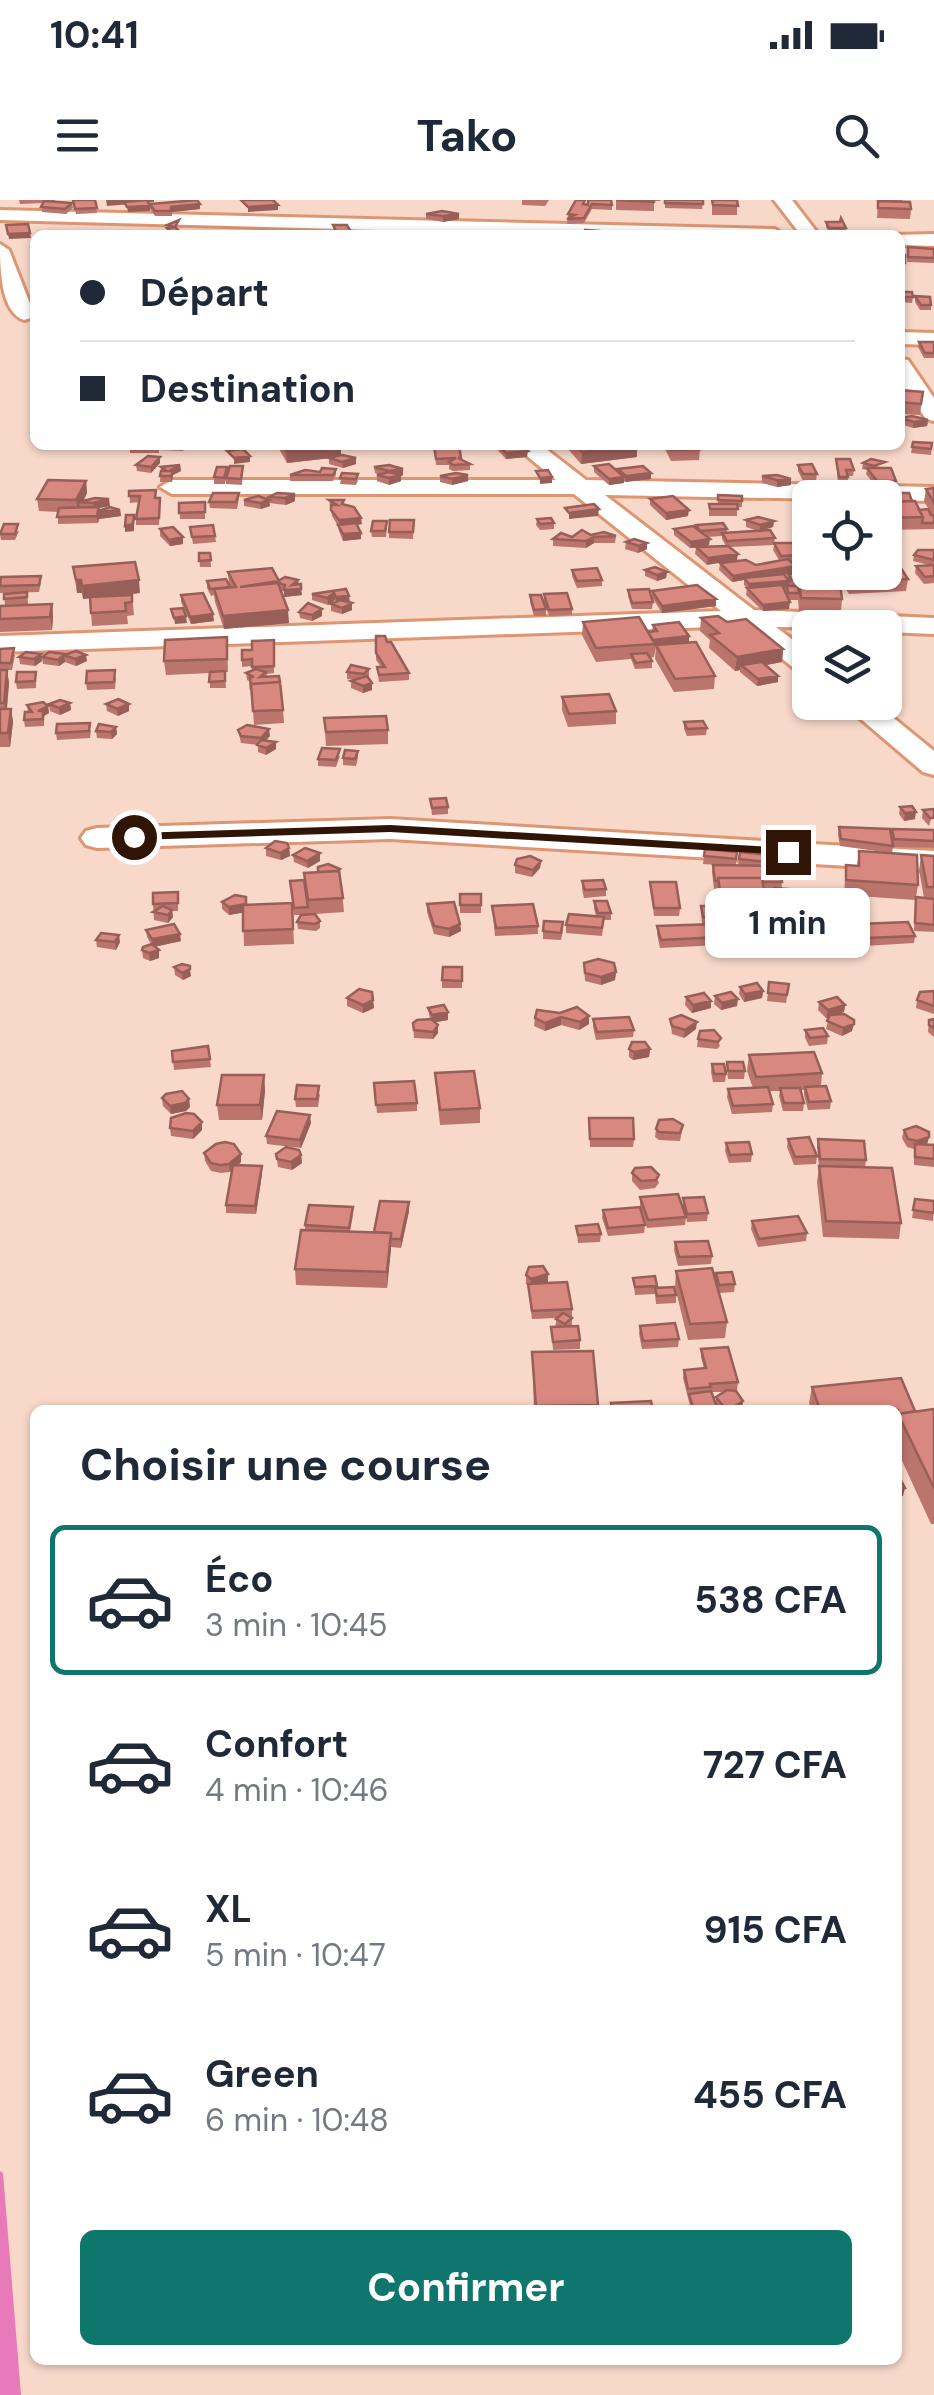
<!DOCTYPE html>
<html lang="fr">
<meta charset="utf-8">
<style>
body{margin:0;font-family:"DM Sans",sans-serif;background:#f6f6f7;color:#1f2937;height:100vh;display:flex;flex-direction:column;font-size:38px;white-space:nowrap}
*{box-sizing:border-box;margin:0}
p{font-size:32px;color:#747a83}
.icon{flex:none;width:55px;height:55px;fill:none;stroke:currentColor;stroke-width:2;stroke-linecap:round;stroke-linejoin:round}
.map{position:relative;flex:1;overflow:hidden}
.details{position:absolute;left:30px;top:1205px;width:872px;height:960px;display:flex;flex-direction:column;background:#fff;border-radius:15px;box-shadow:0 2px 8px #0004}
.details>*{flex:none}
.banner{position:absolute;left:30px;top:30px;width:875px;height:220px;border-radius:15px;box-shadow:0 2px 8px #0004;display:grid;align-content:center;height:220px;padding:0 50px;background:#fff}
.tools{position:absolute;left:792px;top:280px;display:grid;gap:20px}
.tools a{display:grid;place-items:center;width:110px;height:110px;border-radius:15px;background:#fff;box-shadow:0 2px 8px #0004;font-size:50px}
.end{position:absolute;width:45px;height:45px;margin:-22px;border:12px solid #301507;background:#fff;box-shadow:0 0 0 5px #fff}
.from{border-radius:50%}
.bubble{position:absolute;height:70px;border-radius:15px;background:#fff;box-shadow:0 2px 8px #0004;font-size:32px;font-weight:700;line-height:70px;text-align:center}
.banner b{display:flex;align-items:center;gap:35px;height:95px;font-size:38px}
.banner b+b{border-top:2px solid #e0e1e3}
.banner i{width:25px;height:25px;background:#1f2937}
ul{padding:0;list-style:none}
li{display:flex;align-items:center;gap:30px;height:150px;margin:0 20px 15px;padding:0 30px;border:5px solid transparent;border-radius:15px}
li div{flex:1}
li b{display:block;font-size:38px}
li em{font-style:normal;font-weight:700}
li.selected{border-color:#0f766e}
li>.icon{width:90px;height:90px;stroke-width:1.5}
h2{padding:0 50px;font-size:45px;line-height:120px}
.action{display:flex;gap:20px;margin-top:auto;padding:20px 50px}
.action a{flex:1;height:115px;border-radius:15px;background:#0f766e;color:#fff;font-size:40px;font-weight:700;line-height:115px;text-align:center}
.status{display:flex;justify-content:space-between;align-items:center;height:70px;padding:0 50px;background:#fff;direction:ltr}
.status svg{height:28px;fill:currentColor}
header{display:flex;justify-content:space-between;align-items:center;height:130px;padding:0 50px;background:#fff;font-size:45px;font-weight:700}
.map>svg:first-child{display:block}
</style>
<div class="status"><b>10:41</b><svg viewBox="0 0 49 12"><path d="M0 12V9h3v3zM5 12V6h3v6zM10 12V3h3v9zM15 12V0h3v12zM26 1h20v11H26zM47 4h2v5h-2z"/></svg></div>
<header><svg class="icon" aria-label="menu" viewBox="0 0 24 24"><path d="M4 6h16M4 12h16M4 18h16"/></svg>Tako<svg class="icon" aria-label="search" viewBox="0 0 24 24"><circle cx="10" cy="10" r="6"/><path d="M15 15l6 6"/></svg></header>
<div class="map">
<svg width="934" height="2195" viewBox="0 0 934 2195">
<rect width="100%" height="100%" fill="#f7d8c9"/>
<path fill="#e87ab9" d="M0 1971 3 1973 21 2195H0Z"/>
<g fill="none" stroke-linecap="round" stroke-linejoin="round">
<defs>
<path id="minor" d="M774 0H792L819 35H801Z
M0 10 775 29 784 35H562L0 20Z
M934 34V46L900 45V35H894Z
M0 44 9 50 34 114 31 118 24 120C0 112 0 66 0 44Z
M900 132 934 133V145L900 144Z
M900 159 908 160 934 198V221L926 219 900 181Z
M514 245H541L586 280 934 287V301L605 295 754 410 934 418V434L885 432V428L776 427 810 453V475L800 473 741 426 0 452V436L721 411 574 294H172L160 287 172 280H556Z
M841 502H874L934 551V575L923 572Z
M390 619 934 651V671L390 639 97 648 86 645 81 638 86 631 97 628Z"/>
</defs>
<use href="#minor" stroke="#de9571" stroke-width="6"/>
<use href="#minor" fill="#fff" fill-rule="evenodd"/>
</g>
<path fill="#bb756d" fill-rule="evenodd" d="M19 0H55L56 2 72 3 73 8 66 14 42 12 43 3 20 4Z
M73 0H95L97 13 76 14Z
M522 0H549L545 6 522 5Z
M585 0V4L612 5V10L592 9 584 23 567 24 568 14Z
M616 0H661L660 1H654V11L616 10Z
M665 0H703L702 9 665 8Z
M712 0H737V15H712Z
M875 0H902V2L911 9 910 19 877 18 878 1 899 2Z
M150 4 200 9 172 12V16H155L150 9Z
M426 14 459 19 443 22 426 19Z
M826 22H840L846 28V33H829L826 27Z
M908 47 934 49V63L907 62Z
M900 92 913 97 912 103 900 102Z
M915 96 931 105V110H920L915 102Z
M919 142H934V158H924L918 147Z
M900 190 923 192 920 215 900 214Z
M900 217 928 220 927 226 913 228 900 224Z
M913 242 932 243 931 255 911 253Z
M143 245H187V246L183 251 159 250V253H130V247Z
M279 245H340L341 255 356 264 343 268 329 264V258L287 263 279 249Z
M434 245H486L459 247 461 260 470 264V270L453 271 449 269V265H436Z
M493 245H521L527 257 506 259Z
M568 245H637V257L581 264 568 249Z
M663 245H698L700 249 699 260 671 261Z
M160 257V263L151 273 137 271 136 265Z
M836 259 854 270 853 276H848V283L838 284Z
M863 263 884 268 896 281 895 287H876L866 274 867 270 862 269Z
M180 265 181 271 173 275 172 282H160L161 267Z
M798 265 817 274 816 280 803 281 798 271Z
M243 266 242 285 226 284V279L225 284H214V277L227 267V273Z
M594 266 618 272V269L651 279 625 282 624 281V283L609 285 594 272Z
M374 267 403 275 401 276V281L389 285 377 281V275H380L375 273Z
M336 269V275L333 281H290V275Z
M342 273 358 280 356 285 340 284Z
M440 276 468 281 452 285 440 282Z
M762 276 791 279V285L777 287 762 283Z
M86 281 87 293 83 301 110 306 99 308V311L120 310 121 316 99 319 98 323 58 324V312L39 311 37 299Z
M934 288V329L885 330V298H879V293L932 315 924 301 926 289Z
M129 291 160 298 159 325H136V319L139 302 130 303Z
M239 293V299L237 309 210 308 209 302Z
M277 293 295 301 286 305 269 303 270 306 261 309 244 306V300H269V297Z
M718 295 742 296V307H737V316H709V304H718Z
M650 299 688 316 666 320 650 305Z
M329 300H344V305L362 324 357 325 361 339 343 341 339 331 338 326 332 316Z
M179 303 205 308V319H180Z
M537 319 554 323V329L540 330 536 325Z
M414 320 413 339 389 338V332Z
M746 320 774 321 773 327 762 330 775 338 774 343 803 355 802 362H791L784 375 787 379 788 374 824 376 822 372H837L839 375V372H885L908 379 906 391 849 394 839 378 842 399 841 412 799 411 798 400H789V409L763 411 746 395 747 388 744 385V380L732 382 719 370 720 363 756 365 779 360 773 350 774 345 730 347 707 365 695 354 696 348H690L674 335V329L696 328V325L727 329V332L758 331 746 327ZM722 336V339L726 346 699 347 709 345 707 337Z
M190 327 215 336 216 342 193 344Z
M387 327 386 337H372L371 331Z
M160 329 183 337V344L170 346 160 336Z
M19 331 15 340H1L0 334Z
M616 336 615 343H594L586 348 553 346V339L572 337Z
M626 342 647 349 638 353 625 349Z
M934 350V383L924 384 915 373 916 366 929 365 913 361 914 355Z
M199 353H210L211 367H200Z
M73 367 140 393 113 396 132 395 134 415 127 416 128 424 92 426 90 398 83 399 82 393H77Z
M572 370 602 380V386L577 388 572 376Z
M645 370 667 372 666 378 657 381 645 376Z
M228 372 279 380H298L302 395 284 397V391L280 390 289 423 224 429 215 402 214 395 211 396 207 388V381L229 385Z
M41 376V383L39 392 0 393V381Z
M628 390 653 402 652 409H632L628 396Z
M652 391 716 399V406L662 413 652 397Z
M27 392 28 404 5 405 4 394Z
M312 394 349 396 352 410 342 414 331 411V404L336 402 335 400 328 405 312 400Z
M544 394 572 409V415L549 416 544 401Z
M181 395 214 421 191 424 181 402Z
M530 395 546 409V416H534L530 402Z
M52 404 53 417 52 430 0 432V406Z
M322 409V416L312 421 300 418 299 412Z
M701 418 727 422 783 449 782 462 766 465 778 482 757 486 740 472V470L735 471 709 448 710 440 700 431Z
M583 422 648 432 652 431 653 425 689 443 715 476 714 489 674 492 655 459 656 446 654 457 650 458 652 461V468L635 469 631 459 596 462 582 435Z
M376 436 387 442 409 473V480L379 482 377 467H381L376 460Z
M227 437 228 472H225L226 488H210V473L166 475 164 461Z
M274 440V473L267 474V476L283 510 284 523 254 525 251 482 247 480 246 473 252 471V466L242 467V450H252Z
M0 449 15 455 12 470H7L9 483 7 509H11L13 522 10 547H0Z
M49 452 87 461 76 466 65 462 59 466 43 464 42 457Z
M41 454 42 461 35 466 20 464 19 457Z
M369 469V476L368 477 372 490 363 493 351 488V481L356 480 347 479V472Z
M36 472V488L17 489 16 482Z
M116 477 115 489 87 490 86 483Z
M562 497 616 511V524L568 527 562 510Z
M70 503 71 510 60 515 50 511 49 504Z
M106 504H129V511L118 516 107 511Z
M27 505 48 506 49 513 44 516V526L25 527 24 520 28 512Z
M324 518 388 530V544L326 546Z
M684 522 707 528 706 535 687 536 684 529Z
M116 527 117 534 112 539 97 538 96 531Z
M91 530 90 538 57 540 56 533Z
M238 530 270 536 266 540 276 542V549L266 555 258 552V545L241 543Z
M358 551V558L356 566 343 565V558Z
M340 556 336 567 318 566V559Z
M430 599 448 607V614L432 615Z
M900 607 915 619 904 621 899 614Z
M934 609 929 626 922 618 923 610Z
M839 627 891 636 892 629 934 630V648L893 647 892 654 918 685 916 697 924 698 919 670 921 655 934 656V732L914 731 915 700 844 695 846 665 857 666 859 651 891 653 840 646 838 635Z
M266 648H289L290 656 281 660 266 656Z
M705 649 737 652 736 665H738L740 652 787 657 785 671H780L782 688 828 692 826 709 856 737 854 752 784 750 780 723 782 709 771 708 773 689H764L765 696 764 708 766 723 780 739 779 747 763 746 764 723 749 725 742 719 744 711H741L739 724H721L717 689H714L712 672 713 665H717L703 664Z
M293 655 320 661 308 668 294 662Z
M541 661 540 668 532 677 515 673V665Z
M340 669 344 712 315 714 320 721V728L316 731 298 729 297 722 301 715H294L290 681 304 680Z
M582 681 606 689V696L584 698 582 689Z
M650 682 680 708 679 716H654Z
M178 692V711H172L173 717 168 723 154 720 153 704Z
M460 694H481V713H460Z
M594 701 611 713V720H604L602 736 566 733V725L596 716 594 709Z
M222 702 247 705 292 703 294 744 244 746 243 712 229 715 222 709Z
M427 704 460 724 461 731 449 737 434 734 427 712Z
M492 706 538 726V734L495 736Z
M701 706 718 717V725H716L720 737 719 745 660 748 657 734V726L702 724Z
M859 724 915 736 914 743 864 746 858 732Z
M146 730 181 741 154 747 159 758 150 761 143 758 142 750 151 744 147 737Z
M563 730 561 740 543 739V731Z
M96 740 120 742 116 750 97 747Z
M584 763 616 772 615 780 601 785 585 781Z
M174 767 191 776 183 780 175 775Z
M462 767V788H442V780Z
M769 782 789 784 786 803 767 801Z
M740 787 763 791 762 798 744 802 739 794Z
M934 791V814L916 808 917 800Z
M715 796 737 806 721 810 714 804Z
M686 797 711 808 692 813 685 805Z
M347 798 373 800 374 808 363 813 347 806Z
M819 802 845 805 844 812 838 814 852 831 842 836 826 829 829 817 826 818 818 810Z
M428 808 448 820 435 822 438 833 433 839 414 838 413 823 430 819Z
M589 816V824L579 830 561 825 545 831 534 826 535 818Z
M593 819 634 830 633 837 596 840 593 827Z
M670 819 696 829 684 838 672 834Z
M934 819V837L928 832 929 820Z
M714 830 720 846 717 849 697 847 698 839Z
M805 830 828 836 827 844 809 846 805 838Z
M208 846 211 867 174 870 172 851Z
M629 849H650L649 857 633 860 629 857Z
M749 855 822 873 821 886 831 901 830 909 808 910 804 895V890H801L804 903 803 911H783L779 896 780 891H770L773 904 772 912 732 914 727 897 728 889 753 888 747 871Z
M727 862 745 871 744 879H728Z
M712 864 726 874 725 882H713L711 872Z
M435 873 480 908V923L440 925 436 888Z
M264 875 265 891 262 920H219L217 905Z
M374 883 417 903V911L377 913Z
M320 894 318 907H296L295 899Z
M162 898 189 899 190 907 186 911 171 914 163 906Z
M589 918 634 939 633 947H590Z
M311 923 301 948 267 944 266 936Z
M683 925 680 941 659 940 655 937 656 929Z
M170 928 202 930 193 939 171 936Z
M904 930 927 945H934V967L914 965V949L907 947 902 938Z
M788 939 817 956 816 964 794 965 787 947Z
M818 939 866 960 865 968 901 1023 899 1039 823 1037 817 982 819 967 817 947Z
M726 943 752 954 751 962 729 963 725 951Z
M204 953 241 962 238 965 262 974 256 1014 226 1013V1005L232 970 230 972 221 973 211 971 205 961Z
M276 954 301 955 302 963 292 970 278 967Z
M651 967 659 983 655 988 640 990 632 981V973Z
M640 997 683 1006V998L708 1013 707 1021 687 1022 686 1017 685 1025 647 1028 640 1005Z
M915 999 934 1001 933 1021 912 1018Z
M409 1002V1011L401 1048 391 1047 387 1088 296 1085 295 1069 305 1030V1025L353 1015 350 1032H374Z
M603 1010 645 1025 644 1033 608 1036 602 1018Z
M752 1021 807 1033 806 1041 758 1047 751 1029Z
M576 1026 601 1034 600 1042 578 1043Z
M675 1042 712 1056 711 1064 678 1066 674 1050Z
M676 1071 715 1079 716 1073 735 1084 734 1092 719 1093 727 1122 725 1138 688 1140 675 1087Z
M548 1074V1083L572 1109V1126L580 1140V1149L553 1150 551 1127H555L557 1118 532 1119 528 1085 526 1084V1075Z
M655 1076 657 1088 676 1095V1103L656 1104 655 1094 635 1095 633 1078Z
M640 1126 679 1139 678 1147 642 1149 639 1134Z
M701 1149 738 1182 737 1191H735L743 1201 741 1210H719L717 1207 718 1210H691L683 1178 684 1170 704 1169 701 1157ZM712 1192H724L716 1197V1204Z
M532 1152 598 1205V1210H534Z
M812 1187 915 1211 934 1209V1324H931L898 1252V1210H812L809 1203Z"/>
<path fill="#985f59" d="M106 0H154V2L107 6Z
M200 4V9L172 12 171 7Z
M278 5V10L248 12V7Z
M150 6V11L128 12 127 7Z
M459 14V19L443 22V16Z
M30 33 31 38 9 39 8 34Z
M928 220 927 226 913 228 914 222Z
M341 245V257L287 263 286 251Z
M637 246V257L581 264 582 252Z
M528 251 527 257 506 259V253Z
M250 256V262L234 264V258Z
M160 257V263L151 273V267Z
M356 258V264L343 268 342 262Z
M180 265 181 271 173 275 172 282 169 271Z
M403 269V275L401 276V281L389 285V271Z
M651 273V279L625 282 626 276Z
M468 275V281L452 285V279Z
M552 277V283L540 284V278Z
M624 277V283L609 285V279Z
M791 279V285L777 287V280Z
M86 281 87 293 83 302H79L80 308 78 312 76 300Z
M295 294V301L286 305 285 298Z
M109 299 110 306 99 308V312L120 310 121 316 99 319 98 323 93 303Z
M269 300 270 306 261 309 260 303Z
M599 309 598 316 569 319V313Z
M689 310 688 316 666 320V313Z
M134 315V331L125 332V326Z
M361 318 362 324 339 327V320Z
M774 321 773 327 760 331V325Z
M361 333V339L343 341V334Z
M183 337V344L170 346 169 340Z
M594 337V343L586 348V341Z
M710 339 709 345 690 348 691 342Z
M647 343V349L638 353 639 346Z
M738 354 737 360 707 365 708 358Z
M796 366V373L746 380 744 378V380L732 382 733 376Z
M667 372 666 378 657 381V375Z
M76 380H81L82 393H77Z
M139 380 140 393 83 399 82 386Z
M298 380V386L301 389 302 395 284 397V390Z
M789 381V387L749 391V384Z
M334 393 335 400 328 405 327 398Z
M349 396V402L336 403V397Z
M716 399V406L662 413V406Z
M790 402 789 409 763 411V405Z
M352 403V410L342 414V408Z
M52 404 53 417 52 430 50 417Z
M322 409V416L312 421V415Z
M288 410 289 423 224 429 223 416Z
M213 414 214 421 191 424 190 417Z
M186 416 187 423 175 424 174 418Z
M689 436V443L654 446 653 440Z
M783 449 782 462 745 469 741 465 740 470 735 471 737 457Z
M41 454 42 461 35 466 34 459Z
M64 455 65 462 59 466 58 460Z
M86 455 87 461 76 466 75 459Z
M7 470 9 483 6 516 4 503Z
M778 476V482L757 486 758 479Z
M372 483V490L363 493V486Z
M70 503 71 510 60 515 59 508Z
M129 504V511L118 516 117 509Z
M48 506 49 513 44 516V526L43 516 38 511Z
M11 509 13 522 10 547 8 533Z
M116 527 117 534 112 539 111 532Z
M269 529 270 536 261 545V538Z
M276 542V549L266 555V548Z
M916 612 915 619 904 621 905 613Z
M289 648 290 656 281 660 280 653Z
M320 653V661L308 668 307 661Z
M541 661 540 668 532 677 533 670Z
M246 704 247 712 229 715V707Z
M172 710 173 717 168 723V715Z
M767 715 766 723 749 725 750 717Z
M460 724 461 731 449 737V729Z
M180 734 181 741 153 747 152 739Z
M119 735 120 742 116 750 115 742Z
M159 750V758L150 761 149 753Z
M190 769 191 776 183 780 182 773Z
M616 772 615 780 601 785V777Z
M763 791 762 798 744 802 745 794Z
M738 799 737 806 721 810 722 803Z
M373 800 374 808 363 813V805Z
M711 801V808L692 813 693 805Z
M845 805 844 812 826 818 828 810Z
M448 812V820L432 823V815Z
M589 816V824L579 830 580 822Z
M561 817V825L545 831V823Z
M697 822 696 829 684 838 685 830Z
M854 824 852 831 842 836 843 828Z
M438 825V833L433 839V832Z
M650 849 649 857 633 860 634 852Z
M264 875 265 891 262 920 260 905Z
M189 899 190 907 186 911 171 914 170 906Z
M310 915 311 923 301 948 300 940Z
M202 922V930L193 939V931Z
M929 937 927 945 915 949 917 941Z
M241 954V962L230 972 229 964Z
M301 955 302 963 292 970 291 962Z
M262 966V974L256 1014 255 1006Z
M409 1002V1011L401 1048V1039Z
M391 1033V1049L387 1088V1072Z
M548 1074V1083L531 1087V1079Z
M743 1201 742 1209 732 1210V1208Z
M905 1288 903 1296 898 1297V1289Z"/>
<path fill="#d9887f" stroke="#985f59" stroke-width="2.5" d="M73 0H95L97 8 75 9Z
M147 0 150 6 127 7 124 2Z
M197 0 200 4 171 7V11H155L150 4Z
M241 0H273L278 5 248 7Z
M576 0H585L583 4 588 5V0H611L612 5 592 4 584 18 567 19 575 15 568 14Z
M616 0H654V2Z
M665 0H703V4L665 3Z
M712 0H737L738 6 713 5Z
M44 1 72 3 65 9 41 7Z
M878 1 910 2 911 9 878 8Z
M442 11 459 14 443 16 426 14Z
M841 18 846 28H829L826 22H840Z
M179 20 175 27 181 33 205 32 208 35H175L167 28 174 27 167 25Z
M28 24 30 33 8 34 6 25Z
M333 25H347L351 32H344L345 35H338Z
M585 30 599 31 598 35H584Z
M538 32 566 33 567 35H538Z
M908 47 934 49V58L908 57Z
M900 55H905V63H900Z
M900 92H912L913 97H900Z
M915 96 930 97 931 105H921Z
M919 142H934V153H925Z
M900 190 923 192 921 204 900 202Z
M912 216 928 220 914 222 900 218Z
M913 242 932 243 931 249 912 247Z
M143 245H153L159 247H130Z
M283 245H341L286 251Z
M434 245H459L461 258H458L470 264 453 265 449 262 456 258 436 259Z
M498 245H521L528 251 506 253Z
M575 245H637V246L582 252Z
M670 245H698L700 249 672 250Z
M243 249 250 256 234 258 227 251Z
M342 255 356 258 342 262 329 258Z
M148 256 160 257 151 267 136 265Z
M836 259H850L854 270H846L848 277H839Z
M871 259 885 262 874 266 863 263Z
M609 264 624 277 609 279 594 266Z
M812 264 817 274H803L798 265Z
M180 265 169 271H173L171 276H160L161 271H167L161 267Z
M389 265 403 269 389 271 374 267Z
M230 266H243L241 279 226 278Z
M643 266 651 273 626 276 618 269Z
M217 267H227L224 278 214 277Z
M322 268 336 269 333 275H290L305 270 320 272Z
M867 268H891L896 281H877Z
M548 270 552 277 540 278 536 271Z
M389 272 401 275 389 278 377 275Z
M342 273 358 274 356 279 340 278Z
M456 273 468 275 452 279 440 276Z
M777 275 791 279 777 280 762 276Z
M48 280 86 281 76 300 37 299Z
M934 288V303L926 289Z
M156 290 155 298H160L159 318 136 319 140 296H129V291Z
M213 293H239L236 302H209Z
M277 293 295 294 285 298 269 297Z
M879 293H909L912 301 885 302V298H881Z
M861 294H874L876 298H863Z
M718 295 742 296V301L718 300Z
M258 296 269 300 260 303 244 300Z
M673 296 689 310 666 313 650 299Z
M95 298 109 299 93 303 79 302Z
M329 300H344L342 304 354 307 361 318 339 320 331 310V305H337Z
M915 301 923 317 885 318V302Z
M205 302V312L179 313V303Z
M594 304 599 309 569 313 565 308Z
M709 304H737L738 309H710Z
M99 307 98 311 110 307 120 310 98 312 97 316 57 317 59 308Z
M928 309 931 315H934V323H922L923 317 919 310Z
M126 315H134L133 324 125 326Z
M758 317 774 321 760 325 746 320Z
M551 318 554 323 540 324 537 319Z
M390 320H414L413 332H389Z
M373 321H387L385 331H371Z
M356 323 361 333 343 334 338 325Z
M723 323 727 329 700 331 696 325Z
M4 324H18L15 334H0Z
M213 325 215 336 192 337 190 327Z
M693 326 710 339 691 342 674 329Z
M173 327 183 337 169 340 160 329Z
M582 330 591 335 604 332 616 336 594 337 586 341 553 339 561 333 572 337Z
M770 330 775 338 727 341 722 333Z
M634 339 647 343 639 346 626 342Z
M774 343H795L803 355 781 356Z
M728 346 738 354 708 358 696 347Z
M918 350H934V360L914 355Z
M199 353H210L211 360 199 361Z
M788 359 796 366 733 376 720 363 746 360 756 365Z
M135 362 139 380 82 386 81 380H76L73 367Z
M885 362H897L908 379 850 381 845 372H885Z
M934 365V376L925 377 916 366Z
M655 367 667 372 657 375 645 370Z
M272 368 279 381 240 387 278 383 288 410 223 416 214 389 236 387 228 372Z
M597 368 602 380 577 381 572 370Z
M826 372H837L839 376H829Z
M803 373 806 376 798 375V379L792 380 788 374Z
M784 374 789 381 749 384 744 378Z
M798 375 839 376 842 399 801 398Z
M41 376 39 385 0 386 1 377Z
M285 377 298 380 292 385 301 384V389L284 390 285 385 279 383 278 381Z
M226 379 230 387 210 389 207 381Z
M697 385 716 399 662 406 652 391Z
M782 385 790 402 763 405 747 388Z
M787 386H798L799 393H788Z
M346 389 349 396 336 397 334 393 327 398 312 394Z
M649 389 653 402 632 403 628 390Z
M27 392V397L4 399V394Z
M203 393 213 414 190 417 181 395Z
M567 393 572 409 549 410 544 394Z
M132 395V402L125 403 126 411 91 413 90 397Z
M530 395H541L546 409 534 410Z
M340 400 352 403 342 408 331 404Z
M308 403 322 409 312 415 299 412Z
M52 404 50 417 0 419V406Z
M183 408 186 416 174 418 171 409Z
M718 416 727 422 746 419 783 449 737 457 710 435 719 433 701 418Z
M639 417 655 444 596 448 583 422Z
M679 422 689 436 653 440 648 432 657 431 653 425Z
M376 436H385L387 442H391L409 473 379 475 377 467H385L376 453Z
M227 437V459L164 461 165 440Z
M274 440V466L252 467V459L242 460V450H252V441Z
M696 442 715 476 675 479 656 445Z
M14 448 11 463H0V449Z
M76 451 86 455 75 459 64 455Z
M26 452 41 454 34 459 19 457Z
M49 452 65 454 58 460 42 457Z
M647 453 652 461 636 463 631 454Z
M762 462 778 476 758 479 741 465Z
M351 465 369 469 364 474 347 472Z
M256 469 266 472 260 477 279 476 280 482 251 484V490L250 477H254L246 473Z
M0 470H7L4 503H0Z
M115 470 114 482 86 483 87 471Z
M225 471V481L209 482 210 472Z
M17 472H36L35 481 16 482Z
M367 476 372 483 363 486 351 481Z
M280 482 283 510 253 511 251 484Z
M609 494 616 511 569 514 562 497Z
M118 499 129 504 117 509 106 504Z
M60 500 70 503 59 508 49 504Z
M43 502 48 506 38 511H43V519L24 520 25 512H32L27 505Z
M0 509H11L8 533H0Z
M386 516 388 530 326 532 324 518Z
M703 521 707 528 687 529 684 522Z
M90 523 89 531 56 533 57 524Z
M99 524 116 527 111 532 96 531Z
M247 525 269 529 261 538 241 536 238 530Z
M261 540 276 542 266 548 257 545Z
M322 548 340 549 336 560 318 559Z
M345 550 358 551 355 559 343 558Z
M446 598 448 607 432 608 430 599Z
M912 606 916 612 905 613 900 607Z
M934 609V618H930L923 610Z
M839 627 890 629 893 646 841 639Z
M892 629 934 630V641L894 639Z
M275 641 287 643 289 648 280 653 266 648Z
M305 648 320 653 307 661 293 655Z
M705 649 737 652 736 659 704 656Z
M859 651 917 655 918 685 846 680V665L859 666Z
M740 652 787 657 786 664 739 659Z
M921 655 934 656V687H927Z
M530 656 541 661 533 670 515 665 517 659Z
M328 664 340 669 337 671 318 672V667Z
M713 665 780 666 782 682H763L762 678H718V681H715Z
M339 671 343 698 308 700 304 673Z
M718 678H762L765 696H739L741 709H723Z
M304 680 308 707 294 708 290 681Z
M603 680 606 689 585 690 582 681Z
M650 682H676L680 708H654Z
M774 688 828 692 827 705 772 700Z
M178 692V703L153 704V693Z
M460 694H481V705H460Z
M235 695 246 697V704L229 707 222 702Z
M916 697 934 699V725L915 723Z
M594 701H607L611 713H598Z
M454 702 460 724 449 729 434 726 427 704Z
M292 703 293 729 243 731V705Z
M533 704 538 726 496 728 492 706Z
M754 705 765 709 767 715 750 717 743 711Z
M163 706 172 710 168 715 153 712Z
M701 706H717L718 717H703Z
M782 708 850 709 856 737 786 735Z
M315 714 320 721 315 724 297 722 301 715Z
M569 714 604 717 602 728 566 725Z
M544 721 563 722 561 733 543 731Z
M764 722 780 723V739L764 738Z
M908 722 915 736 865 738 859 724Z
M174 724 180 734 152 739 146 730Z
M716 724 720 737 661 740 657 726Z
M101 733 119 735 115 742 96 740Z
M152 744 159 750 149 753 142 750 143 747Z
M598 759 614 763 616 772 601 777 585 773 584 763Z
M182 764 190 766V769L182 773 174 767Z
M443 767H462V781L442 780Z
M769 782 789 784 787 795 768 793Z
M757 783 763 791 745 794 740 787Z
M359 789 372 792 373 800 363 805 347 798Z
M934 791V806L917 800 920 792Z
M731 792 738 799 722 803 715 796Z
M704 793 711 801 693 805 686 797Z
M837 797 845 805 828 810 819 802Z
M444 805 448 812 432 815 428 808Z
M577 807 589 816 580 822 561 817 545 823 535 818 537 810 560 813Z
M844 814 854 820V824L843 828 827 821 830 815Z
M681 815 697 822 685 830 672 826 670 819Z
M629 817 634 830 597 832 593 819Z
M431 819 438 825 433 832 414 830 413 823 417 820Z
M934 819V828L929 825V820Z
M823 828 828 836 810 838 805 830Z
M714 830 721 838 718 842 698 839 700 831Z
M632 842H645L650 849 634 852 629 849Z
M208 846 210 859 173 862 172 851Z
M814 852 822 873 756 877 749 855Z
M727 862H743L745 871H728Z
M712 864H724L726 874H714Z
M474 871 480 908 440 910 435 873Z
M222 875H264L260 905H217Z
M414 881 417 903 376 905 374 883Z
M297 885 319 886 317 899H295Z
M826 886 831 901 809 902 805 887Z
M768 887 773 904 733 906 728 889Z
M780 888H800L804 903H784Z
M182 891 189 899 185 903 170 906 162 898 166 894Z
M277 911 310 915 300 940 266 936Z
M186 913 194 914 202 922 193 931 170 928 171 918Z
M589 918H633L634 939H590Z
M673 919 683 925 680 933 659 932 656 929 659 920Z
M916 926 929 932V937L917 941 908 939 904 930Z
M809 937 817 956 795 957 788 939Z
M818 939 864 941 866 960 820 959Z
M225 942 234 944 241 954 229 964 220 965 211 963 204 953 216 944Z
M749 942 752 954 730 955 726 943Z
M915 944 934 945V959L915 957Z
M286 947 299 950 301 955 291 962 277 959 276 954Z
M233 965 262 966 255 1006 226 1005Z
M819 966 892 968 901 1023 826 1021Z
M651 967 659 975 656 980 641 981 632 973 635 968Z
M678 994 686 1017 648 1020 640 997Z
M704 997 708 1013 687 1014 683 998Z
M915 999 934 1001V1013L913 1010Z
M380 1001 409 1002 401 1039H391V1033L374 1032Z
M309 1005 353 1007 349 1028 305 1025Z
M640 1007 645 1025 608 1028 603 1010Z
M798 1016 807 1033 759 1039 752 1021Z
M598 1024 601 1034 578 1035 576 1026Z
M301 1030 391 1033 387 1072 295 1069Z
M708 1041 712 1056 679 1057 675 1042Z
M543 1066 548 1074 531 1079 526 1075 529 1067Z
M712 1068 727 1122 690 1124 676 1071Z
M732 1072 735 1084 719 1085 716 1073Z
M655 1076 657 1086 635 1087 633 1078Z
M567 1082 572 1109 532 1111 528 1084Z
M674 1087 676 1095 657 1096 655 1088Z
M563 1113 572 1118 565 1124 556 1119Z
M675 1123 679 1139 643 1141 640 1126Z
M578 1126 580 1140 553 1142 551 1127Z
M728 1147 738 1182 710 1184 711 1187 688 1189 684 1170 706 1168 701 1149Z
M593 1151 598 1205 536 1206 532 1152Z
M901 1178 915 1211 898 1214V1216V1210H820L812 1187Z
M727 1190 736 1191 743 1201 732 1208 724 1207 716 1197Z
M711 1191 718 1210H694L689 1194Z
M651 1201 653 1210H612L611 1203Z
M934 1209V1288L898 1214Z
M898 1275 905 1288 898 1289Z"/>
<path fill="#301507" d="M390 625 788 648 794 652 788 655 390 632 134 640 128 637 134 633Z"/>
</svg>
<div class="tools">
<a><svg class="icon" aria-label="locate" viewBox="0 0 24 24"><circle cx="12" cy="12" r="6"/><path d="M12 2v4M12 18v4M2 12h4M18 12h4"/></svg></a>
<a><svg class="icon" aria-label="layers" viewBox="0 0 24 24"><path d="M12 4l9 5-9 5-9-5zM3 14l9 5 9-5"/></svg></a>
</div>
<i class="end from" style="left:134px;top:637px"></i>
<i class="end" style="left:788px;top:652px"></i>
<div class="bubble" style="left:705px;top:688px;width:165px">1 min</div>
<div class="banner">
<b><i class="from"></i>Départ</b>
<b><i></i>Destination</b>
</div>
<section class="details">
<h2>Choisir une course</h2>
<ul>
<li class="selected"><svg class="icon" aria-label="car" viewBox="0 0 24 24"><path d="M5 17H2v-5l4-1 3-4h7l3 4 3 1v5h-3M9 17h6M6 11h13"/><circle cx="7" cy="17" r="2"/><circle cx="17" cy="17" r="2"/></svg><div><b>Éco</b><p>3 min · 10:45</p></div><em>538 CFA</em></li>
<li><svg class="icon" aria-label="car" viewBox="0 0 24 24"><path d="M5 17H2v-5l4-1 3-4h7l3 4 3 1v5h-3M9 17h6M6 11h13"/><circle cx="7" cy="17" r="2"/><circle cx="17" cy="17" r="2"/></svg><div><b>Confort</b><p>4 min · 10:46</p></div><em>727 CFA</em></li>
<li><svg class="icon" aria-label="car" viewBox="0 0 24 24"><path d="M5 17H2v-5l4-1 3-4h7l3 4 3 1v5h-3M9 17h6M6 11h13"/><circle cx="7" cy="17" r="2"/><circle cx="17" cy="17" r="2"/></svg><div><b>XL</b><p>5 min · 10:47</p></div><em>915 CFA</em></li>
<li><svg class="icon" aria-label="car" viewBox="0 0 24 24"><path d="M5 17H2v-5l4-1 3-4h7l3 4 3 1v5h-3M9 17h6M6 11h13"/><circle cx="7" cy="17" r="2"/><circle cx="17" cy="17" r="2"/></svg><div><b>Green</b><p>6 min · 10:48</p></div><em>455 CFA</em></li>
</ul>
<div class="action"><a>Confirmer</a></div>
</section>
</div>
